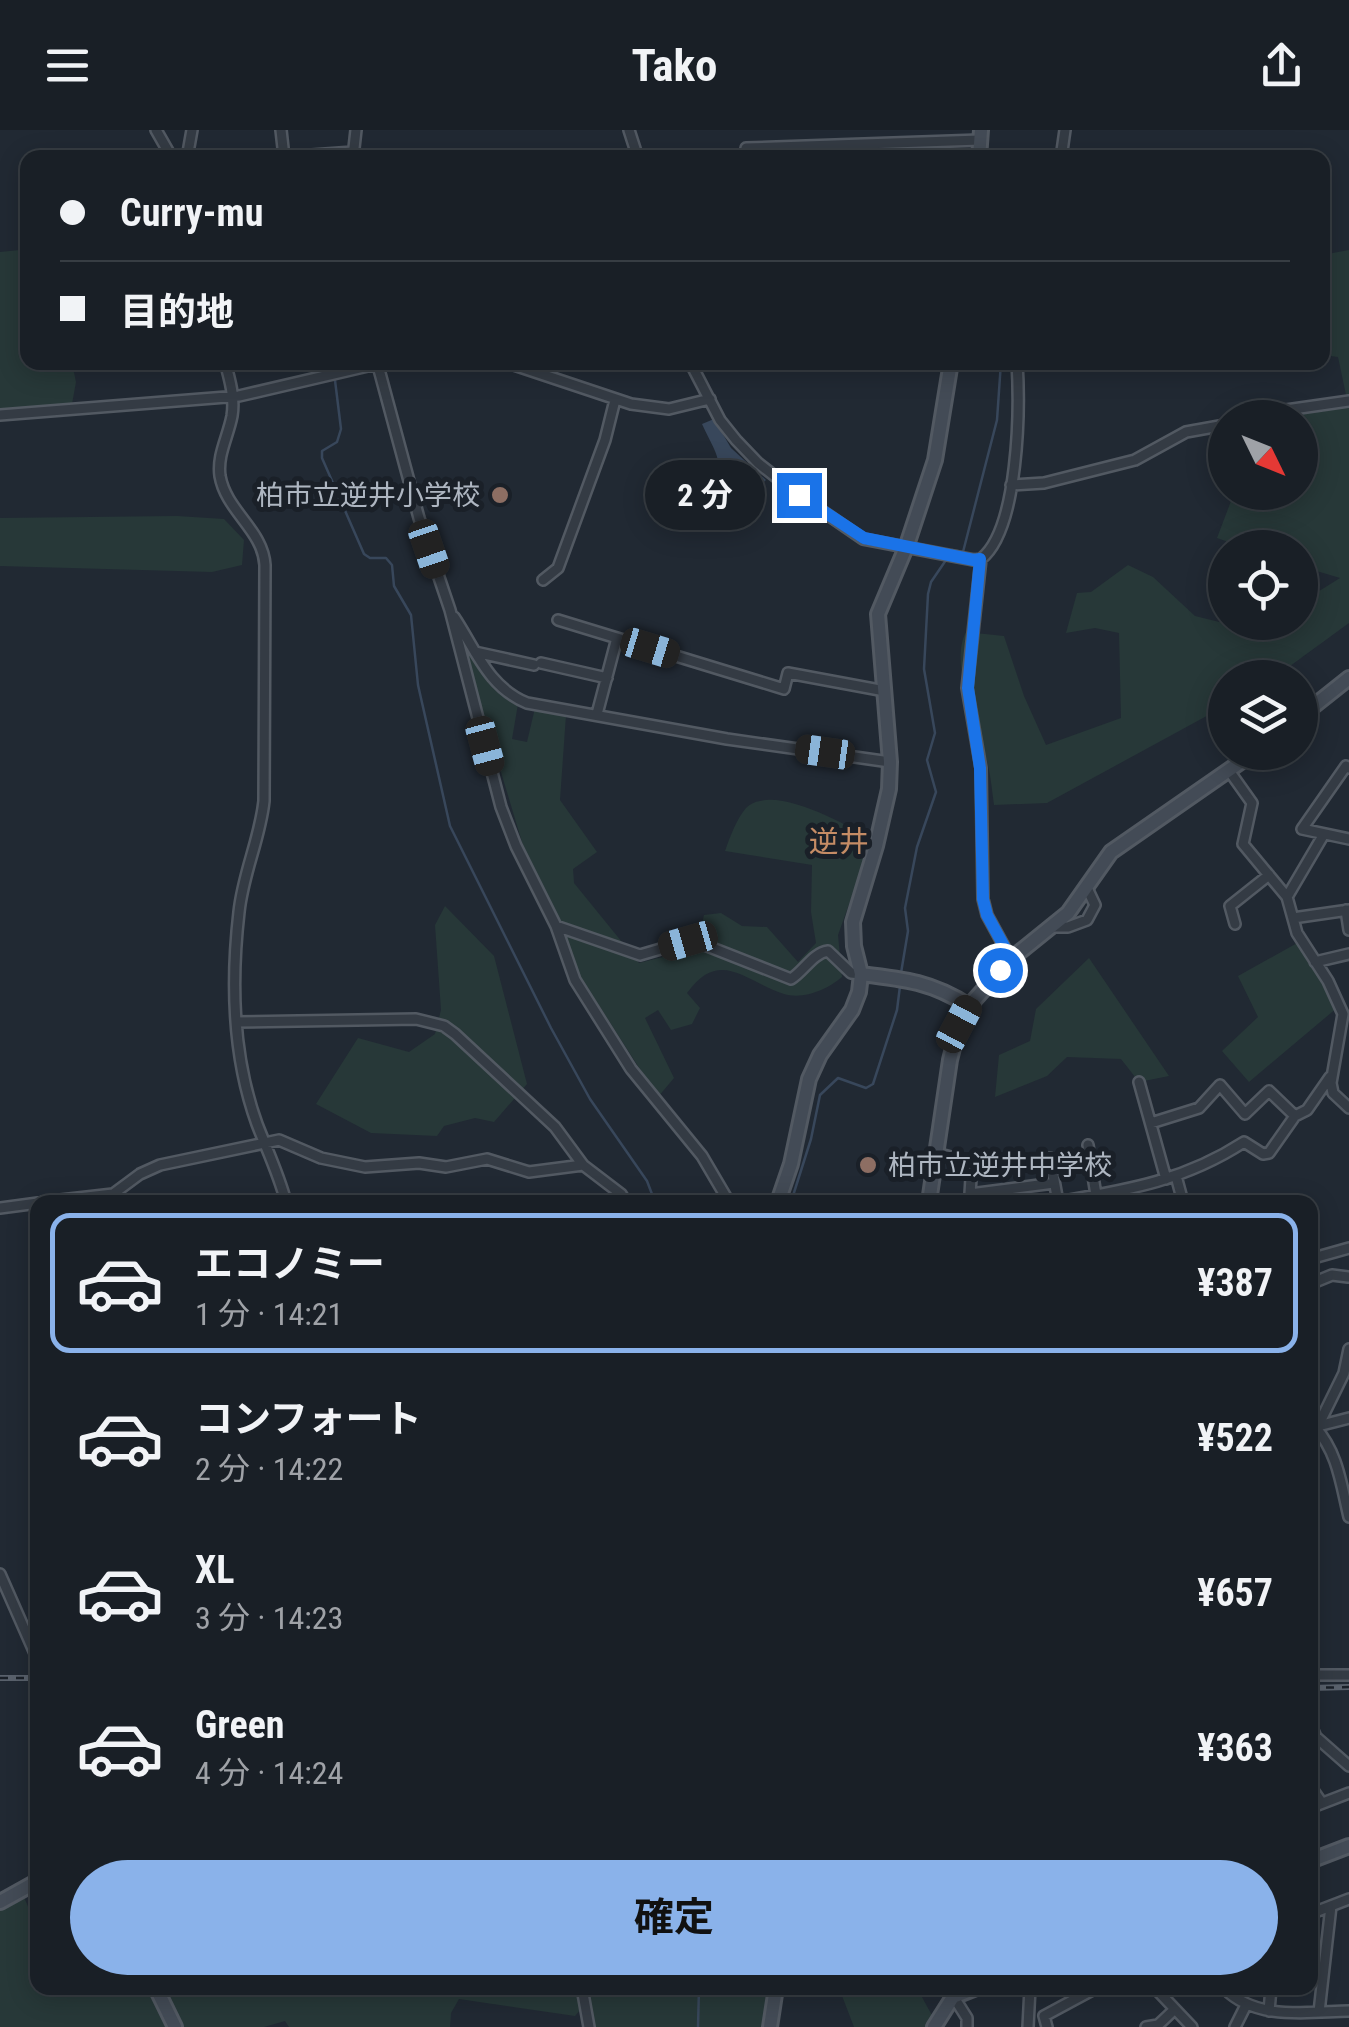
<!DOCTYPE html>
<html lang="ja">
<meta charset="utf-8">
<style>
body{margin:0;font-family:"Roboto Condensed","Noto Sans JP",sans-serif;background:#262c32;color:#f1f3f6;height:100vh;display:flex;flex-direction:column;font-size:38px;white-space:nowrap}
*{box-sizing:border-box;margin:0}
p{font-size:32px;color:#9fa2a7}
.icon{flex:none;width:55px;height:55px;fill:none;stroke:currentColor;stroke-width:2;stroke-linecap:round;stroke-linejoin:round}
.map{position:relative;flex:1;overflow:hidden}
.sheet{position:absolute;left:30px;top:1065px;width:1288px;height:800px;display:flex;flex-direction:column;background:#191f26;border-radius:20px;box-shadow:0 5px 25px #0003,0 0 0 2px #373d43}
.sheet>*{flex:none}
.guide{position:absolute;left:20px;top:20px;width:1310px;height:220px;border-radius:20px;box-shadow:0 5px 25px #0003,0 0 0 2px #373d43;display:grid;align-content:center;height:220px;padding:0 40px;background:#191f26}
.needle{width:65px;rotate:133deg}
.controls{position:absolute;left:1208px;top:270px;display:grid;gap:20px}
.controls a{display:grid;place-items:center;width:110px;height:110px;border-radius:50%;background:#191f26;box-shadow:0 5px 25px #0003,0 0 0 2px #373d43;font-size:50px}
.end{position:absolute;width:45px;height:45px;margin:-22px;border:12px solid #1a73e8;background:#fff;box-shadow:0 0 0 5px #fff}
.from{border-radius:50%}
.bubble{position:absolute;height:70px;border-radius:35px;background:#191f26;box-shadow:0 5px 25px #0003,0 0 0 2px #373d43;font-size:32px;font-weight:700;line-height:70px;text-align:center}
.car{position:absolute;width:30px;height:60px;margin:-30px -15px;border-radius:12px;box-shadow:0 0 8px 2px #0007;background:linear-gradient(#222 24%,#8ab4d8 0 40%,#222 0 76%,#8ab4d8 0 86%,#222 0)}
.guide b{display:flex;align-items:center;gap:35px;height:95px;font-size:38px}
.guide b+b{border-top:2px solid #373d43}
.guide i{width:25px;height:25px;background:#f1f3f6}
ul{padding:18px 0 0;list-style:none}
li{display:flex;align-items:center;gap:30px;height:140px;margin:0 20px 15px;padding:0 20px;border:5px solid transparent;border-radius:20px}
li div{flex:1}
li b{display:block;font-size:38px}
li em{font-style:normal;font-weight:700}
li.on{border-color:#8ab2ea}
li>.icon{width:90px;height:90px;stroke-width:1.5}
.action{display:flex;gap:20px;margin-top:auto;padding:20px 40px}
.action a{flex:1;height:115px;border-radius:60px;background:#8ab2ea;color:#111;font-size:40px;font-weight:700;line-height:115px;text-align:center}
header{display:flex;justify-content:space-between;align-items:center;height:130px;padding:0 40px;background:#191f26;font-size:45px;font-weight:700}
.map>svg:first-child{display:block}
</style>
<header><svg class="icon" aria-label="menu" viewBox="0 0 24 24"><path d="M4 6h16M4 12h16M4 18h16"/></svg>Tako<svg class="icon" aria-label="share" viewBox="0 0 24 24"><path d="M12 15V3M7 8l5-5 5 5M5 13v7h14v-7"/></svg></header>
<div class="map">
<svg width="1349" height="1897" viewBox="0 0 1349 1897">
<rect width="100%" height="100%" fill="#212933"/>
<path fill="#273838" d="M27 74 28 232 72 233 76 252 72 274 0 279V122L20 120Z
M1349 120V264L1346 265 1338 227 1323 225 1322 125Z
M1349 273V493L1275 547 1225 548V576L1047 673 994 675C992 661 991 648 988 635 980 600 948 536 966 502L1004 506 1024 566 1046 615 1121 588 1119 503 1095 498 1066 503 1077 463 1091 462 1128 435 1153 447 1195 486 1252 500 1256 493 1300 492V473L1340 448 1300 436V418L1243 417 1217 408 1234 363 1300 362V288L1268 287Z
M177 386 224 389 244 410 242 435 212 442 0 436V388Z
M458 499 493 557 518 574 512 609 527 612 535 578 566 585 560 670 597 722 573 739 574 753 639 833C672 824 697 824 704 785L721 783 742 796 767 797 798 832 816 813 811 782 812 735 725 721C730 707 736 690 746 678 772 652 847 695 872 710L838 805 842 847C828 859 804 870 784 864 746 852 720 817 687 863L700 878 692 894 671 900 658 880 645 888 674 948 658 967 574 837 559 789 528 732Z
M445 776 494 826 527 954 494 992 475 988 444 996 437 1006 371 1003 316 974 358 908 409 922 435 904 441 880 435 795Z
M1299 812 1327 853 1338 877 1249 952 1222 921 1258 887 1238 846Z
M1089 828 1169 946 1139 952 1121 929 1067 927 1047 946 995 967 999 925 1030 911 1036 879Z
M23 1765 37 1797 38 1858H776L770 1897H593L587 1872 575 1886 459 1869 451 1883 450 1897H289L285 1891 264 1897H0V1777Z
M839 1858H917L934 1889 928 1897H854Z"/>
<path fill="#38475b" d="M714 289 731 318 766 350 756 359 746 350 739 352 720 376 703 364C730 336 716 325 702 294Z"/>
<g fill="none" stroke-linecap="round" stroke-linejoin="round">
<path stroke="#38475b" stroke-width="2.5" d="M333 234 341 299 337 312 322 321V328L364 424 370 428H386L392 435 394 456 411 485 418 555 450 696 551 898 590 969 647 1051 655 1072
M950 423 952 420 963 422 997 290 1001 232
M901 843 908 801 905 778 917 717 936 662 927 630 935 603 924 539 928 464 931 452 946 430
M791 1072 811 1009 820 965 838 948 866 958 873 954 897 880 900 856
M698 1897 699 1858"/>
<defs>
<path id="street" d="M156 0 172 28
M281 0 284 27 353 22
M629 0 638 28
M746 18 980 10
M353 27 356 0
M187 28 192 0
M1061 28 1065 0
M225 232C230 250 235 268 232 286 228 307 217 325 220 346 226 381 263 400 265 435L264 671C260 709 243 743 239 782 231 851 233 928 257 994 267 1020 279 1045 286 1072
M377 232 419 388 450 480 501 677 516 716 556 796 575 850 631 939 702 1026 729 1072
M505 232 631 274 669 279 710 269
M690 232 720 290 736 310 758 333 799 365 863 409 974 430 981 429
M0 285 239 266 385 232
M1262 288 1286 280 1349 271
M1011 355 1044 353 1135 330 1186 302 1225 295
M543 450 558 438 605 310 615 270
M454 487C476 520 488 557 527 573L727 609 890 632
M558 490 784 559 788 543 885 561
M475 522 534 535
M541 533 607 548
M597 584 617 508
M1349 638 1346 636 1302 699 1349 709
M1230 642 1252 673 1243 714 1287 767 1297 803 1328 851 1343 884 1331 953 1333 963 1349 978
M1287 767 1324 704
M1346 780 1349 800
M1293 788 1349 780
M1235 794 1230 776 1269 745
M556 796 640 825 688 811 702 814 791 849C804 841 813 823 828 821L851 843 861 844
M1054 797H1068L1087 790 1095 775 1086 756
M1011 829 987 785 983 769 981 638 967 558 981 429C1019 399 1020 278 1017 232
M1315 832 1349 824
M236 892 416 889 444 896 455 904 555 997 583 1035
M1139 952 1166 1049
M1151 993 1199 978 1220 955 1245 984 1269 961 1295 986
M1088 1015 1096 1065
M936 1023 988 1037 1050 1028 1058 1072
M972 1032 970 1064 1054 1053
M1176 1046 1183 1072
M43 1072 113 1064 140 1044 160 1035 279 1010 321 1028 365 1037 419 1033 446 1037 487 1029 529 1042 583 1035 621 1064 626 1072
M1058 1072C1127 1060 1184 1051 1244 1012L1263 1024 1269 1023 1295 986 1307 980 1330 947
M0 1078 38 1073
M1310 1129 1349 1118
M1310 1154 1332 1145 1348 1147
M1318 1296 1344 1243 1349 1219
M1318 1296 1349 1288
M1315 1297C1338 1323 1341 1354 1349 1387
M0 1444 37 1528
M1310 1545H1349
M37 1552 38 1553
M1310 1593 1316 1607 1349 1636
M1310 1656 1322 1673
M1310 1678 1349 1663
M1310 1784 1349 1769
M582 1858 589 1897
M948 1858 967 1888V1897
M1155 1858 1192 1897
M1224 1858C1256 1891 1307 1882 1349 1881
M1269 1881 1271 1858
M1319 1882 1331 1776
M1028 1897 1030 1858
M1047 1897 1044 1886 1096 1858
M1146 1897 1158 1895 1175 1879
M1235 1897 1246 1875"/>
<path id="secondary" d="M979 28 981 0
M1300 587 1349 548
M861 844C904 849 932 852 969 876
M778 1072 791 1034 809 949 820 925 852 880 859 862 861 844 854 816 853 792 876 716 889 659 890 632 878 484 907 415 935 330 951 232
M929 1072 950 930 959 894 969 876 1011 829 1068 783 1111 722 1255 622
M1310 1731 1349 1716
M0 1772 38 1751
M156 1858 175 1897
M770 1897 776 1858
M934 1897 953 1867 976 1858"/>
</defs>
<use href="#street" stroke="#525962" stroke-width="14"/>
<use href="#secondary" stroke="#525962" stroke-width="18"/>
<use href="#street" stroke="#343b44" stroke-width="9"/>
<use href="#secondary" stroke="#434b56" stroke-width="12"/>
<defs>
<path id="rail" d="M0 1548H38
M1310 1558 1349 1557"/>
</defs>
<use href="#rail" stroke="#59616c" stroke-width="6"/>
<use href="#rail" stroke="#1a2028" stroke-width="2.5" stroke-dasharray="8" stroke-linecap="butt"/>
</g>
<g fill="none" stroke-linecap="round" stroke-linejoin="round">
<path stroke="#1a73e8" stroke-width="12" d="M799 365 864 408 974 430 980 429 968 558 980 638 983 769 987 785 1011 829 1000 840"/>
</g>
<g fill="#8d6e63" stroke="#1a2028" stroke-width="4">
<circle cx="500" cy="365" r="10"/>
<circle cx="868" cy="1035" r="10"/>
</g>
<g text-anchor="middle" stroke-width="10" stroke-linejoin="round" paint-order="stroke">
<g font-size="28" fill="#aeb6c1" stroke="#1a2028" text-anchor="end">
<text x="480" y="375">柏市立逆井小学校</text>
<text x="888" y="1045" text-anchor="start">柏市立逆井中学校</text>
</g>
<g font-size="30" fill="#c58c65" stroke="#1a2028">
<text x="839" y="722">逆井</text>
</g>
</g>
</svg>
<div class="controls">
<a><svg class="needle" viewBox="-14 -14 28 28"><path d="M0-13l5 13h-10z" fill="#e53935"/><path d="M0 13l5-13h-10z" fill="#9fa2a7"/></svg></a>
<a><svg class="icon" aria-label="locate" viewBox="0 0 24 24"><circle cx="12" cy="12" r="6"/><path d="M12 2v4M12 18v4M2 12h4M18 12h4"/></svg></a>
<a><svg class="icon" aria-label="layers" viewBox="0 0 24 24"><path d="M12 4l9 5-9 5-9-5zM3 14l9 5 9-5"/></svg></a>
</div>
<i class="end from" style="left:1000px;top:840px"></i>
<i class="end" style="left:799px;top:365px"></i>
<div class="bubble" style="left:645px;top:330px;width:120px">2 分</div>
<i class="car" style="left:429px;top:419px;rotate:161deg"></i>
<i class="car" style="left:650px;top:518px;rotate:107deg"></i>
<i class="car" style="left:485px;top:616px;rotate:165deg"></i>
<i class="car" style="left:825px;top:622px;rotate:278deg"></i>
<i class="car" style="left:688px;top:811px;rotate:254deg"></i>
<i class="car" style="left:959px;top:894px;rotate:28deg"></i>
<div class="guide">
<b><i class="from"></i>Curry-mu</b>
<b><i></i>目的地</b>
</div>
<section class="sheet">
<ul>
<li class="on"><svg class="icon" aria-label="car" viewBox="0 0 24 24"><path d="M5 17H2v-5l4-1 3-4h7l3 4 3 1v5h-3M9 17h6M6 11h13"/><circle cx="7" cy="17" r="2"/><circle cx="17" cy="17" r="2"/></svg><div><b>エコノミー</b><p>1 分 · 14:21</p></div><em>¥387</em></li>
<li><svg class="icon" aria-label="car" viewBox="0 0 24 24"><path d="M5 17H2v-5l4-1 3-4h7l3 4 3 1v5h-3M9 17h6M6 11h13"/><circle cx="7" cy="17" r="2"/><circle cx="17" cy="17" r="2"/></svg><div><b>コンフォート</b><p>2 分 · 14:22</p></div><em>¥522</em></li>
<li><svg class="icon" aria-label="car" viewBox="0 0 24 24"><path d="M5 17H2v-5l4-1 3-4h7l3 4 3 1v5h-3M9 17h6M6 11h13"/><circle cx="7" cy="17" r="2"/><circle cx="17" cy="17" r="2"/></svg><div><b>XL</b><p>3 分 · 14:23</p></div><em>¥657</em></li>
<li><svg class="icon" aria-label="car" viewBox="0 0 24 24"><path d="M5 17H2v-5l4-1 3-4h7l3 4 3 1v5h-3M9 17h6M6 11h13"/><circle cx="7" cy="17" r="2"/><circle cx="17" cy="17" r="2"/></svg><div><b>Green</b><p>4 分 · 14:24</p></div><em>¥363</em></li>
</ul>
<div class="action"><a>確定</a></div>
</section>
</div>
